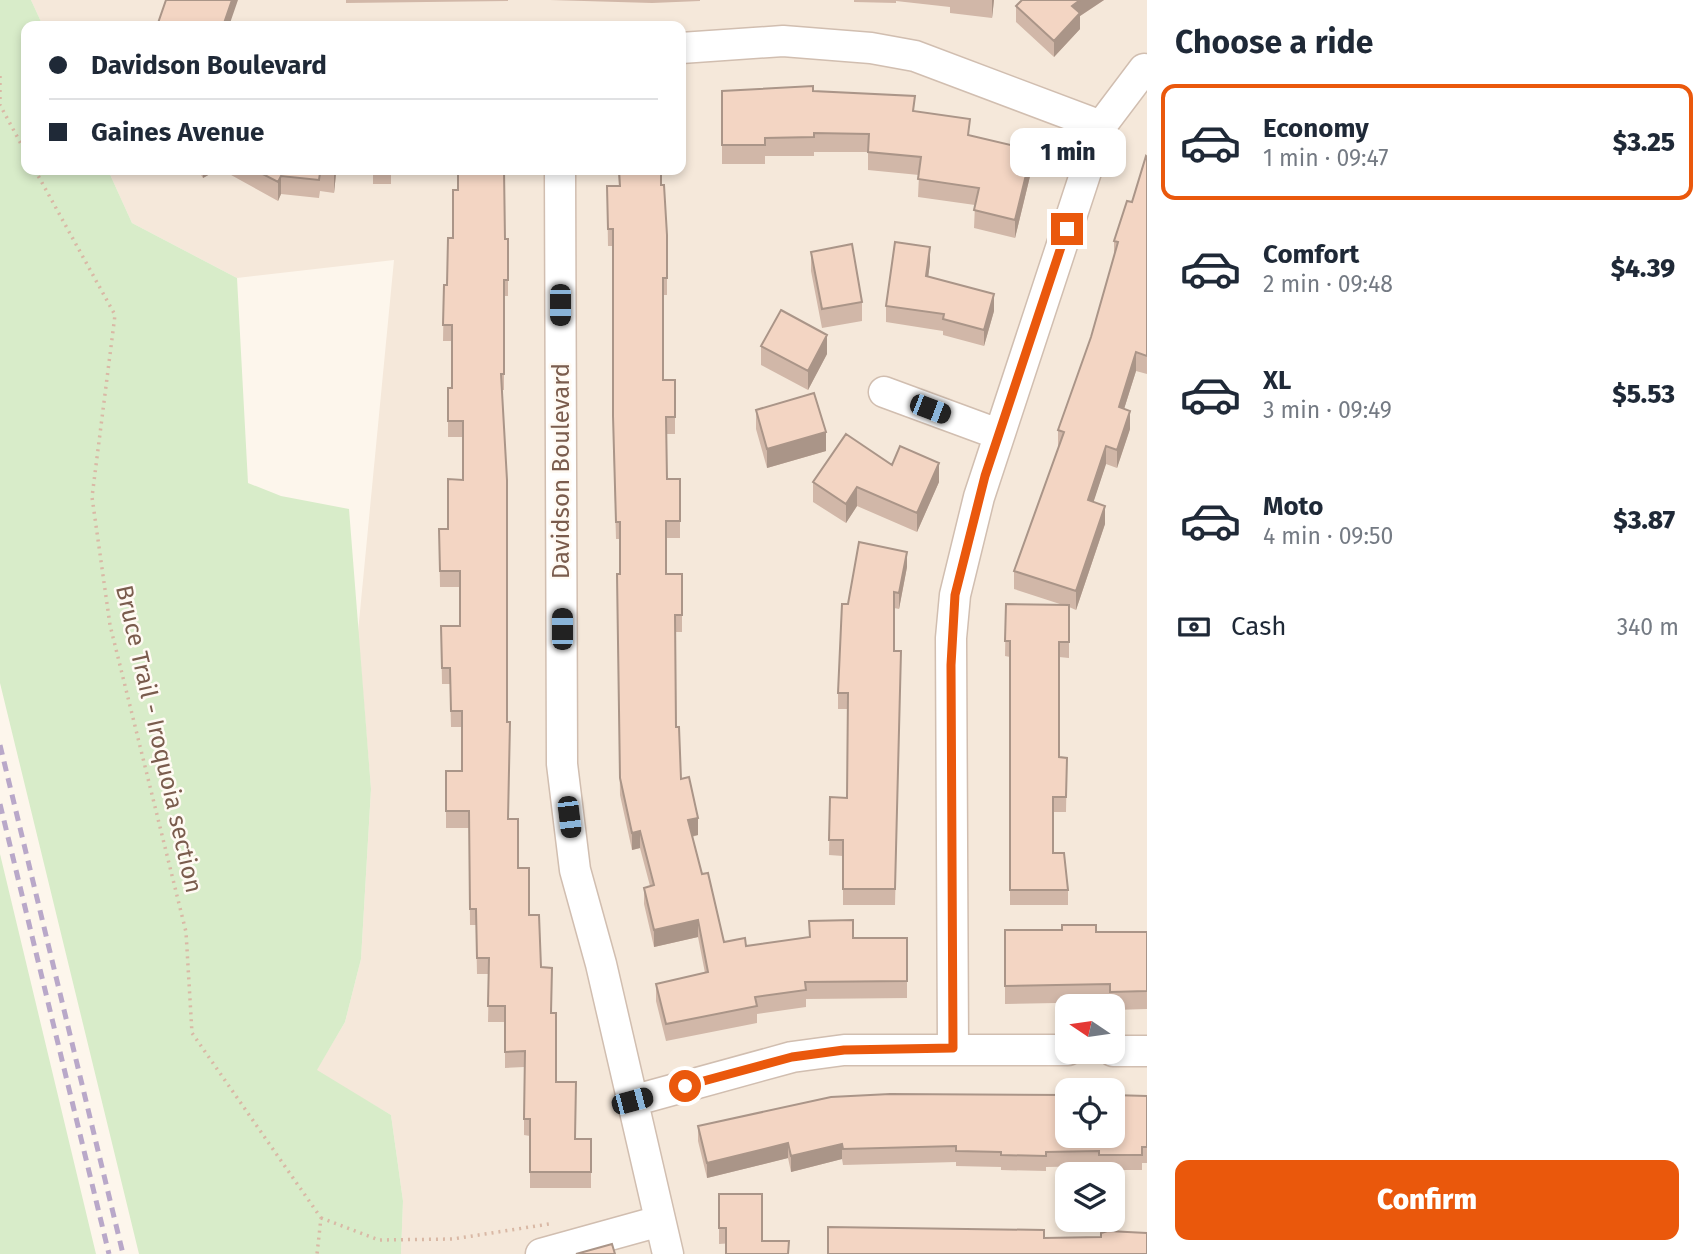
<!DOCTYPE html>
<meta charset="utf-8">
<style>
body{margin:0;font-family:"Fira Sans",sans-serif;background:#f2f2f3;color:#1f2937;height:100vh;display:flex;flex-direction:column;font-size:26px;white-space:nowrap}
*{box-sizing:border-box;margin:0}
p{font-size:23px;color:#747a83}
.icon{flex:none;width:38px;height:38px;fill:none;stroke:currentColor;stroke-width:2;stroke-linecap:round;stroke-linejoin:round}
.map{position:relative;flex:1;overflow:hidden}
.side{display:flex;flex-direction:column;background:#fff;width:560px}
.side>*{flex:none}
.guide{position:absolute;left:21px;top:21px;width:665px;height:154px;border-radius:14px;box-shadow:0 4px 10px #0003;display:grid;align-content:center;height:154px;padding:0 28px;background:#fff}
.needle{width:46px;rotate:283deg}
.buttons{position:absolute;left:1055px;top:994px;display:grid;gap:14px}
.buttons a{display:grid;place-items:center;width:70px;height:70px;border-radius:14px;background:#fff;box-shadow:0 4px 10px #0003;font-size:35px}
.end{position:absolute;width:32px;height:32px;margin:-16px;border:9px solid #ea580c;background:#fff;box-shadow:0 0 0 4px #fff}
.from{border-radius:50%}
.bubble{position:absolute;height:49px;border-radius:14px;background:#fff;box-shadow:0 4px 10px #0003;font-size:23px;font-weight:800;line-height:49px;text-align:center}
.car{position:absolute;width:21px;height:42px;margin:-21px -10px;border-radius:9px;box-shadow:0 0 5px 2px #0007;background:linear-gradient(#222 24%,#8ab4d8 0 40%,#222 0 76%,#8ab4d8 0 86%,#222 0)}
.guide b{display:flex;align-items:center;gap:24px;height:66px;font-size:26px}
.guide b+b{border-top:2px solid #e0e1e3}
.guide i{width:18px;height:18px;background:#1f2937}
ul{padding:0;list-style:none}
li{display:flex;align-items:center;gap:21px;height:116px;margin:0 14px 10px;padding:0 14px;border:4px solid transparent;border-radius:14px}
li div{flex:1}
li b{display:block;font-size:26px}
li em{font-style:normal;font-weight:800}
li.current{border-color:#ea580c}
li>.icon{width:63px;height:63px;stroke-width:1.5}
h2{padding:0 28px;font-size:32px;line-height:84px}
.pay{display:flex;align-items:center;gap:18px;height:77px;padding:0 28px;font-size:26px}
.pay p{margin-inline-start:auto}
.action{display:flex;gap:14px;margin-top:auto;padding:14px 28px}
.action a{flex:1;height:80px;border-radius:14px;background:#ea580c;color:#fff;font-size:28px;font-weight:800;line-height:80px;text-align:center}
main{display:flex;flex:1;min-height:0}
.map>svg:first-child{display:block}
</style>
<main>
<div class="map">
<svg width="1147" height="1254" viewBox="0 0 1147 1254">
<rect width="100%" height="100%" fill="#fdf6ec"/>
<path fill="#f5e8da" fill-rule="evenodd" d="M31 0H1147V1254H401L403 1201 391 1115 316 1071 345 1022 361 959 371 789 358 632 394 260 237 278 132 223 108 170H681V26H43ZM1068 1006H1113V1052H1068ZM1068 1090H1113V1136H1068ZM1068 1174H1113V1220H1068Z"/>
<path fill="#d8ecc9" d="M0 0H31L43 26H26V170H108L132 223 237 278 248 483 281 496 349 509 371 789 361 959 345 1022 317 1070 391 1115 403 1201 401 1254H139L0 683Z
M0 854 96 1254H0Z"/>
<g fill="none" stroke-linecap="round" stroke-linejoin="round">
<defs>
<path id="minor" d="M681 48 783 41 871 48 915 56 1101 126
M560 170 562 764 575 870 601 964 668 1254
M884 392 998 434
M953 1048 951 638 955 595 979 497 1101 126 1144 69
M1113 1051H1147
M632 1101 792 1057 844 1050H1068
M541 1254 660 1221"/>
</defs>
<use href="#minor" stroke="#d1beb0" stroke-width="33"/>
<path stroke="#d9b8a5" stroke-width="3.5" stroke-dasharray="2 5" stroke-linecap="butt" d="M0 76V105L26 153
M35 170 115 315 92 497 110 625 186 932 192 1033 321 1218 317 1254
M321 1218 379 1240 453 1239 549 1224"/>
<use href="#minor" stroke="#fff" stroke-width="30"/>
<path stroke="#b9a8c9" stroke-width="5" stroke-dasharray="10 7" stroke-linecap="butt" d="M0 745 123 1254
M0 804 109 1254"/>
</g>
<path fill="#d1b7a8" d="M346 0H508V1L346 3Z
M550 0H700V1L652 3Z
M854 0H994L992 18 950 13V7L896 1V3L854 2Z
M1022 0H1104L1080 16V29L1054 57 1016 22V6Z
M722 91H813L915 111 970 136 1032 168 1015 238 974 228 975 205 918 197 919 175 868 170V152H814V156H765V164H722Z
M1147 157V374L1136 371 1124 409 1130 429 1117 468 1106 464 1093 502 1105 524 1076 610 1069 607V658L1059 657V757L1067 758 1066 812H1053V853L1068 890V905H1010V657L1005 656 1006 604 1063 605 1014 589V571L1058 448V430L1091 337 1114 258V241L1132 202Z
M198 170H217L203 178Z
M222 170H391V184H373V174H336L334 193 320 191 319 198 281 194 278 201Z
M618 170H661V185L667 235V295H663V380H675V434H666L667 479 680 521V538H666V574H682V632H675L676 727 681 779 698 835 692 837 702 874 724 942 746 946 853 938H907V998L806 999V1007L757 1014V1023L666 1041 656 1001V984L705 973 698 937 654 947 644 904V888L650 886 640 848 632 850 620 795 617 591 620 574V539H616L613 433V246H608L607 186H619Z
M453 238 508 239V296H504V390H502L508 819 518 868 552 1013 556 1082 575 1139H591V1188H530V1136L524 1135V1067L505 1068V1022H488L489 974H477L476 925H470L469 828H446V771H462V727H451L450 684H442L441 626H460V587H440L439 529H448L463 480V437H448V388H452V341H443L444 285H447Z
M811 252 862 302V321L822 328 811 271Z
M930 263 928 277 994 311 984 346 943 335V331L886 322V306Z
M761 346 827 354 808 390 761 365Z
M756 410 826 451 767 468 756 429Z
M892 465 939 482 917 532 857 506 846 523 813 502V482Z
M907 567 899 609 894 608V651H901L895 905H843V856L829 855 830 797 847 798 848 709H838V693L848 604Z
M1005 930 1147 932V1009L1113 1010V1006H1110V1002L1005 1004Z
M1147 1096V1163H1142V1170H1099V1166L1046 1167V1171L1001 1170V1167L956 1166V1162L843 1165 842 1159 791 1172 788 1158 707 1178 698 1141V1126Z
M719 1194 762 1241 719 1244Z"/>
<path fill="#aa9588" d="M232 0H238L229 26H223Z
M992 0H994L992 18Z
M1080 0H1104L1080 16V29L1054 57V41L1072 6Z
M1032 150V168L1015 238V220Z
M203 170H217L203 178Z
M334 170H336V174L334 193Z
M281 176V194L278 201V182Z
M930 247V263L926 293V276Z
M994 294V311L984 346V330Z
M827 335V354L808 390V371Z
M1136 352V371L1119 425V407Z
M1130 411V429L1117 468V450Z
M826 432V451L767 468V449Z
M1106 446V464L1088 519V500Z
M939 463V482L917 532V513Z
M857 487V506L846 523V504Z
M1105 506V524L1076 610V591Z
M907 552V567L899 609V593Z
M698 818V835L688 837V820Z
M640 831V848L632 850V833Z
M698 920V937L654 947V930Z
M788 1143V1158L707 1178V1163Z
M842 1144V1159L791 1172V1156Z"/>
<path fill="#f3d5c3" stroke="#aa9588" stroke-width="2" d="M166 0H232L223 26H157Z
M1022 0H1080L1072 6 1080 13 1054 41 1016 6Z
M813 86V91L915 96 913 111 970 119 968 135 1032 150 1015 220 974 210 979 188 918 179 921 157 868 152 869 134 814 133V137L765 138V145H722V91Z
M1146 156 1147 157V356L1136 352 1119 407 1130 411 1117 450 1106 446 1088 500 1105 506 1076 591 1014 571 1064 432 1058 430 1091 337 1118 242 1114 241 1127 201 1132 202Z
M255 170H334V174L320 173 319 180 281 176 278 182Z
M458 170H504L505 239H508V280H504V374H501L507 480V722H510L508 819H518V868H529V915H539L541 967 552 968 551 1013H556V1082H576L575 1139H591V1172H530V1119H524L525 1051 505 1052V1006H488L489 958H477L476 909H470L469 811H446V771H462V711H451L450 668H442L441 626H460V571H440L439 529H448V479L463 480V421H448V388H452V325H443L444 285H447L448 238H453V190H458Z
M619 170H661V185H664L667 235V278H663V380H675V417H666L667 479H680V521H666V574H682V615H675L676 727H679L681 779 689 777 698 818 688 820 702 874 708 873 724 942 745 938 746 946 810 937 809 921 853 920V938H907V981L805 982 806 990 755 997 757 1006 666 1024 656 984 708 972 698 920 654 930 644 888 654 885 640 831 632 833 620 778 617 574H620V522H616L613 416V229H608L607 186H620Z
M895 242 930 247 926 276 994 294 984 330 943 319 944 314 886 306Z
M852 244 862 302 822 309 811 252Z
M781 310 827 335 808 371 761 346Z
M814 393 826 432 767 449 756 410Z
M846 434 892 465 900 446 939 463 917 513 857 487 846 504 813 482Z
M859 542 907 552 899 593 894 592V651H901L895 889H843V840H829L830 797 847 798 848 693H838L842 604H848Z
M1006 604 1069 605V642H1059V757L1067 758 1066 797H1053V853H1064L1068 890H1010V641H1005Z
M1062 925H1096V932H1147V991L1110 992V984L1005 986V930H1062Z
M890 1094 1068 1095V1136H1113V1095L1147 1096V1147H1142V1155H1099V1151L1046 1152V1156L1001 1155V1152L956 1151V1146L843 1149 842 1144 791 1156 788 1143 707 1163 698 1126 831 1097Z
M719 1194H762V1241H789L788 1254H726V1228H719Z
M828 1227 1044 1230V1238L1101 1237V1233L1108 1231 1147 1233V1254H828Z
M612 1244 615 1254H576Z"/>
<g fill="none" stroke-linecap="round" stroke-linejoin="round">
<path stroke="#ea580c" stroke-width="9" d="M685 1086 792 1057 844 1050 953 1048 951 665 955 595 985 476 1067 229"/>
</g>
<g text-anchor="middle" stroke-width="5" stroke-linejoin="round" paint-order="stroke">
<g font-size="24" fill="#7a5c4d" stroke="#fffaf3">
<text transform="translate(561 471) rotate(-90)" y="8">Davidson Boulevard</text>
<text transform="translate(159 739) rotate(77)" y="8">Bruce Trail - Iroquoia section</text>
</g>
</g>
</svg>
<div class="buttons">
<a><svg class="needle" viewBox="-14 -14 28 28"><path d="M0-13l5 13h-10z" fill="#e53935"/><path d="M0 13l5-13h-10z" fill="#747a83"/></svg></a>
<a><svg class="icon" aria-label="locate" viewBox="0 0 24 24"><circle cx="12" cy="12" r="6"/><path d="M12 2v4M12 18v4M2 12h4M18 12h4"/></svg></a>
<a><svg class="icon" aria-label="layers" viewBox="0 0 24 24"><path d="M12 4l9 5-9 5-9-5zM3 14l9 5 9-5"/></svg></a>
</div>
<i class="end from" style="left:685px;top:1086px"></i>
<i class="end" style="left:1067px;top:229px"></i>
<div class="bubble" style="left:1010px;top:128px;width:116px">1 min</div>
<i class="car" style="left:560px;top:305px;rotate:180deg"></i>
<i class="car" style="left:930px;top:409px;rotate:111deg"></i>
<i class="car" style="left:562px;top:629px;rotate:0deg"></i>
<i class="car" style="left:569px;top:817px;rotate:173deg"></i>
<i class="car" style="left:632px;top:1101px;rotate:75deg"></i>
<div class="guide">
<b><i class="from"></i>Davidson Boulevard</b>
<b><i></i>Gaines Avenue</b>
</div>
</div>
<section class="side">
<h2>Choose a ride</h2>
<ul>
<li class="current"><svg class="icon" aria-label="car" viewBox="0 0 24 24"><path d="M5 17H2v-5l4-1 3-4h7l3 4 3 1v5h-3M9 17h6M6 11h13"/><circle cx="7" cy="17" r="2"/><circle cx="17" cy="17" r="2"/></svg><div><b>Economy</b><p>1 min · 09:47</p></div><em>$3.25</em></li>
<li><svg class="icon" aria-label="car" viewBox="0 0 24 24"><path d="M5 17H2v-5l4-1 3-4h7l3 4 3 1v5h-3M9 17h6M6 11h13"/><circle cx="7" cy="17" r="2"/><circle cx="17" cy="17" r="2"/></svg><div><b>Comfort</b><p>2 min · 09:48</p></div><em>$4.39</em></li>
<li><svg class="icon" aria-label="car" viewBox="0 0 24 24"><path d="M5 17H2v-5l4-1 3-4h7l3 4 3 1v5h-3M9 17h6M6 11h13"/><circle cx="7" cy="17" r="2"/><circle cx="17" cy="17" r="2"/></svg><div><b>XL</b><p>3 min · 09:49</p></div><em>$5.53</em></li>
<li><svg class="icon" aria-label="car" viewBox="0 0 24 24"><path d="M5 17H2v-5l4-1 3-4h7l3 4 3 1v5h-3M9 17h6M6 11h13"/><circle cx="7" cy="17" r="2"/><circle cx="17" cy="17" r="2"/></svg><div><b>Moto</b><p>4 min · 09:50</p></div><em>$3.87</em></li>
</ul>
<div class="pay"><svg class="icon" aria-label="cash" viewBox="0 0 24 24"><path d="M3 7h18v10H3z"/><circle cx="12" cy="12" r="2"/></svg>Cash<p>340 m</p></div>
<div class="action"><a>Confirm</a></div>
</section>
</main>
